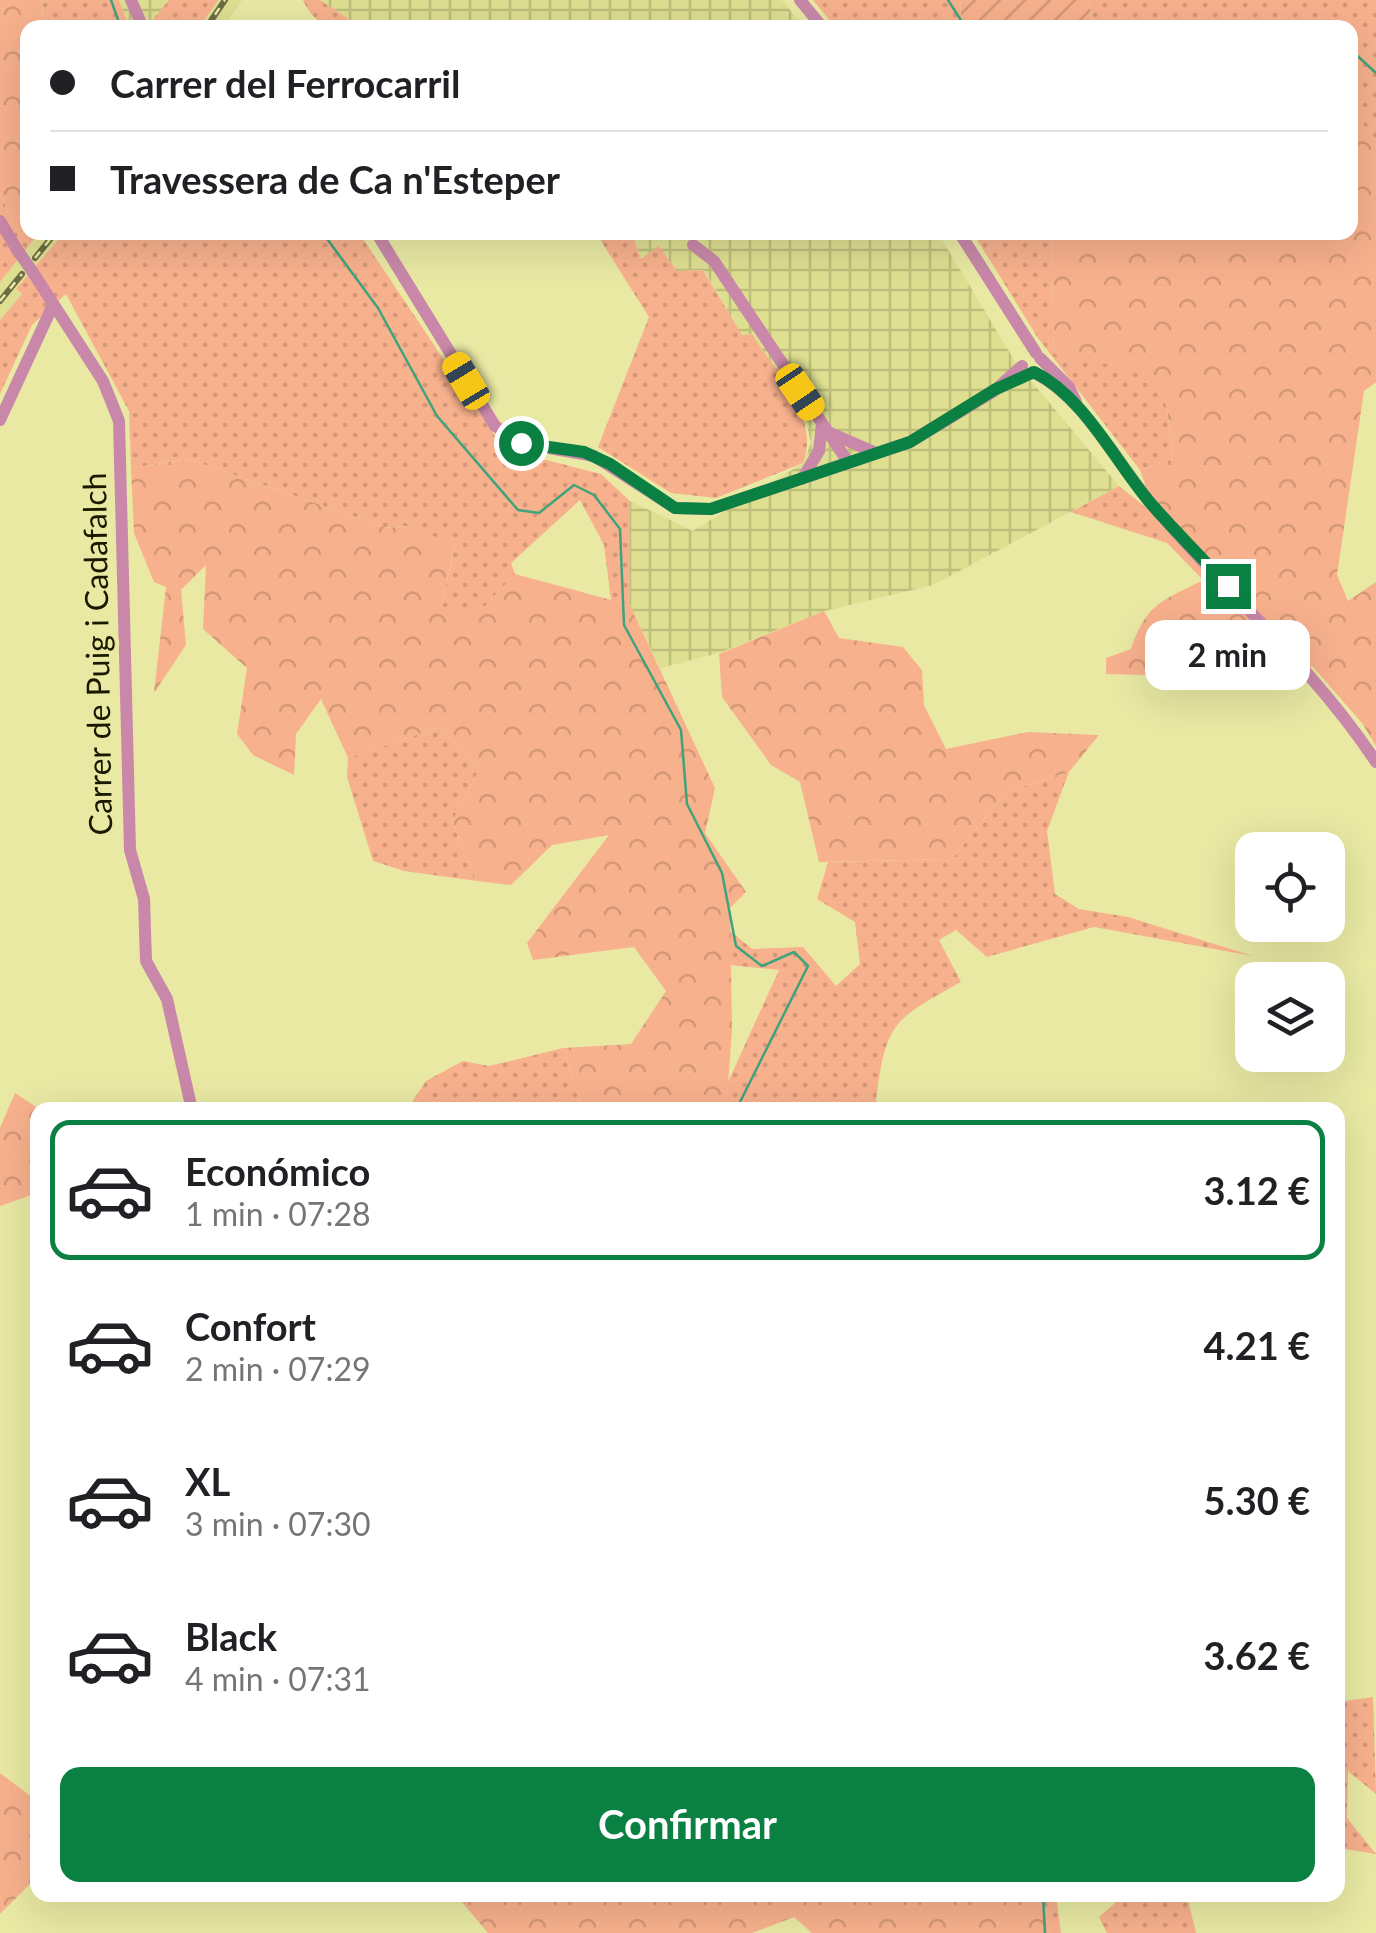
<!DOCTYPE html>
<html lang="es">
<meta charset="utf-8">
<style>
body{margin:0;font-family:Lato,sans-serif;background:#f6f6f6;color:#202124;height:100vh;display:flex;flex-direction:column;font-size:38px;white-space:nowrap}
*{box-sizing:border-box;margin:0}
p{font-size:32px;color:#757577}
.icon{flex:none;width:55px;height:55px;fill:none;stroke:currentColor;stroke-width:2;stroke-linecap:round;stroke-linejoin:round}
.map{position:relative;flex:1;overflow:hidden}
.panel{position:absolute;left:30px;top:1102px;width:1315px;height:800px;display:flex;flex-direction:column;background:#fff;border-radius:20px;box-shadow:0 10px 40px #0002}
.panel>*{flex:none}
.guide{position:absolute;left:20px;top:20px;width:1338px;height:220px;border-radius:20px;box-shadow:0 10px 40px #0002;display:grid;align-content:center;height:220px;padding:0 30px;background:#fff}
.tools{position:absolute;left:1235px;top:832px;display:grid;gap:20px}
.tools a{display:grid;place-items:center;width:110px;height:110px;border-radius:20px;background:#fff;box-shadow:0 10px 40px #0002;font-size:50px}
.end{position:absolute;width:45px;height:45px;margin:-22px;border:12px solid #0b8043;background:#fff;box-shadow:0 0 0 5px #fff}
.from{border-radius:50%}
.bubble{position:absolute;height:70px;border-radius:20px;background:#fff;box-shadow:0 10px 40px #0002;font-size:32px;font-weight:700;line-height:70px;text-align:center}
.car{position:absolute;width:30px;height:60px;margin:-30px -15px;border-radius:12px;box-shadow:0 0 8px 2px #0007;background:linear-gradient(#f5c518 24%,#345 0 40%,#f5c518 0 76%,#345 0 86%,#f5c518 0)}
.guide b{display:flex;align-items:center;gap:35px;height:95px;font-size:38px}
.guide b+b{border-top:2px solid #e0e0e0}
.guide i{width:25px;height:25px;background:#202124}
ul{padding:18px 0 0;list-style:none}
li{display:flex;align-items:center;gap:30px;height:140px;margin:0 20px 15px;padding:0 10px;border:5px solid transparent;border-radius:20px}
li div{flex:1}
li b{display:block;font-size:38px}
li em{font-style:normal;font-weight:700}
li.current{border-color:#0b8043}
li>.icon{width:90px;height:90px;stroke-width:1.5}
.cta{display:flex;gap:20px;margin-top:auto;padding:20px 30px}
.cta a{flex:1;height:115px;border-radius:20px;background:#0b8043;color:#fff;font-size:40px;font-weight:700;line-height:115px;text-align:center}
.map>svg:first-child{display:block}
</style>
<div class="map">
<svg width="1376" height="1933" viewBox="0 0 1376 1933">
<defs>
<pattern id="industrial-grid" width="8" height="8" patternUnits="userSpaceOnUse" patternTransform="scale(2.5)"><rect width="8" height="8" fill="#dedf91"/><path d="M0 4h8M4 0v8" fill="none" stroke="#bebf7b"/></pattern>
<pattern id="grass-dots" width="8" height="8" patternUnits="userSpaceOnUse" patternTransform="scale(2.5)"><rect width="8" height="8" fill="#f8b18d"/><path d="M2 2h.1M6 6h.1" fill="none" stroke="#d49878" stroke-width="1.8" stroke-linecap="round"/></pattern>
<pattern id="forest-crowns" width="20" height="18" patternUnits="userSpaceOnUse" patternTransform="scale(2.5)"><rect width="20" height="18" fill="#f8b18d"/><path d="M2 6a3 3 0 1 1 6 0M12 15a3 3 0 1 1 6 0" fill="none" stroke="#d49878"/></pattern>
<pattern id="garden-furrows" width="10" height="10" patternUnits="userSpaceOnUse" patternTransform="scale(2.5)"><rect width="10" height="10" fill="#f8b18d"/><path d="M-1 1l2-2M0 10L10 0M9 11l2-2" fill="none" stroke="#d49878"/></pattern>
</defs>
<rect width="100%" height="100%" fill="#e9e9a4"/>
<path fill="#dedf91" d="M218 0H242L224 27H200Z
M40 233H64L17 290 22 294 0 320V282Z"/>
<path fill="url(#industrial-grid)" d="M119 0H169L146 28 129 27Z
M320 0H782L804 27H361Z
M632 233H938L1016 363 1119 486 933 585 824 611 719 653 660 668 630 605V501L693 531 803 463 811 443 805 418 752 334 742 336 704 270 677 271 641 259Z"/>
<path fill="url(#grass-dots)" d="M42 0H119L129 27H43Z
M169 0H218L200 27 146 28Z
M303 0H320L361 27C333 28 316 29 303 0Z
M813 0H960L962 27H835Z
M1089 0H1376V140L1362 123 1350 120V28L1092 27Z
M0 193 13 224 29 246 0 282Z
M64 233H359L499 442 523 454 601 474 630 501V605L611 600 604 545 580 500 511 563 515 574 483 608H441L455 545 407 526 386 528 189 459 131 468 129 411 66 294 32 325 0 394V320L22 294 16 289Z
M596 233H632L641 259 659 246 677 271 703 270 742 335 752 334C775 371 821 418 803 463L716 498 671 493 598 447 649 317Z
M973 233H1051L1054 353 1149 371 1167 407 1173 459 1140 470 1038 338Z
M1119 486 1157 516 1167 543 1071 512Z
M440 727 479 770 452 822 477 881 404 871 373 861 347 777 348 758Z
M1069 772 1047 831 1055 894 1079 909 1128 917 1253 956 1094 927 987 957 956 930 939 940 961 982C893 1020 886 1021 876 1101L896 1110H726L728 1082 779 970 729 965V930L752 949 803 947 836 986 860 964 855 922 817 899 828 862 952 859 1006 792Z
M563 1048 582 1110 504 1106 503 1110H428L412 1102 426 1081 463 1061 489 1066Z
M1373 1697 1376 1794 1348 1771 1347 1818 1376 1854 1338 1848V1702Z
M1042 1895H1056L1061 1933H1050Z
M1124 1895H1194L1188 1900 1196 1933H1107L1099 1917Z"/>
<path fill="url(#forest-crowns)" d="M0 0H42L43 27 28 28V232L39 233 29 246 13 224 0 193Z
M1350 120 1362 123 1376 140V382L1364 391 1337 575 1348 601 1376 582V746L1362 723 1312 666 1301 679 1106 674V658L1131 649C1147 602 1163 601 1203 580L1167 543 1140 470 1173 459 1167 407 1149 372 1054 354 1051 233 1350 232Z
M189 459 386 528 407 526 455 544 441 608H483L515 574 630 605 715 788 705 833 746 892 730 908 732 1031 726 1110H582L563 1048 631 1044 666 991 634 947 533 960 527 943 609 835 552 845 511 885 477 881 452 822 479 770 440 727 348 758 321 699 296 734 294 775 253 755 237 734 247 668 203 629 206 565 181 590 186 645 154 693 166 587 154 582 134 533 131 468Z
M824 611 839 638 903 647 922 670 924 705 946 749 1028 732 1099 735 1069 772 1006 792 952 859 819 862 800 782 771 765 722 697 719 654Z
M15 1093 41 1110H38L34 1194 0 1206V1128Z
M0 1773 33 1798 37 1808 38 1876 0 1914Z
M456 1895H1042L1050 1933H812L794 1917 752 1933H488Z"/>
<path fill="url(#garden-furrows)" d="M960 0H1089L1092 27H962Z"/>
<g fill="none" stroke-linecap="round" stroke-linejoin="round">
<path stroke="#3fa37c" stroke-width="2.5" d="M111 0 121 28
M948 0 966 28
M1350 49 1376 73
M322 232 378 308 437 416 518 510 539 513 574 485 594 495 620 529 624 625 681 730 687 804 722 873 736 946 762 966 794 952 808 966 736 1110
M1043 1895 1045 1933"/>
<path stroke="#c988a9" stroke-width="12" d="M131 0 143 28
M800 0 823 28
M0 221 16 248
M376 232 495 426 521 443 594 456 675 508 711 509 910 442 994 391 1022 366
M959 232 1036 353
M693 245 714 261 848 462
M32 271 103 381 119 421 130 850 144 899 146 961 167 999 192 1110
M1040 358 1069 387 1076 402
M1033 372C1083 396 1116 461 1150 502 1224 591 1312 665 1376 762
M0 420 53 305
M828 432 876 453
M802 479 819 451 822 424"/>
<defs>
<path id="rail" d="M206 28 225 0
M35 258 56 232
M0 301 22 274"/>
</defs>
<use href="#rail" stroke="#6c6c42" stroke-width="6"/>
<use href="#rail" stroke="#e9e9a4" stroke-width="2.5" stroke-dasharray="8" stroke-linecap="butt"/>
<path stroke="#c988a9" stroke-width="12" d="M16 248 32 271"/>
</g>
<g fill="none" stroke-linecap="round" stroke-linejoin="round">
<path stroke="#0b8043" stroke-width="12" d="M521 443 584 452 610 464 675 508 711 509 910 442 994 390 1034 372C1085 397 1116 464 1153 506 1177 533 1203 559 1228 586"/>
</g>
<g text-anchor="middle" stroke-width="9" stroke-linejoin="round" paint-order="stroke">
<g font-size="32" fill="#191900" stroke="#e9e9a4">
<text transform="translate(98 654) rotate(-91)" y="11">Carrer de Puig i Cadafalch</text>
</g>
</g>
</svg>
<div class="tools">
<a><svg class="icon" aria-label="locate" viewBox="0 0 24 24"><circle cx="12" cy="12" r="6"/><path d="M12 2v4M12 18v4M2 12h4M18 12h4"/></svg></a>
<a><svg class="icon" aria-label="layers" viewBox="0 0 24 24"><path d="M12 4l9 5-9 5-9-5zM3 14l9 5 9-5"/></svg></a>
</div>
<i class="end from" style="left:521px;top:443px"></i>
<i class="end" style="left:1228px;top:586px"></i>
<div class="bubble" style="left:1145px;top:620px;width:165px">2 min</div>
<i class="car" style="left:466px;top:381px;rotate:329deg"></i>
<i class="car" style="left:800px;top:392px;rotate:146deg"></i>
<div class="guide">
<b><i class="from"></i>Carrer del Ferrocarril</b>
<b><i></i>Travessera de Ca n'Esteper</b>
</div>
<section class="panel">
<ul>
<li class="current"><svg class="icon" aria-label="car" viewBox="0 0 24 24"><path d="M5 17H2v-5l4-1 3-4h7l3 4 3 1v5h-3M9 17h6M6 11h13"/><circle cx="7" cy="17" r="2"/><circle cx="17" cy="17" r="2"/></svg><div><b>Económico</b><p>1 min · 07:28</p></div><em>3.12 €</em></li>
<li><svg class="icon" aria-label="car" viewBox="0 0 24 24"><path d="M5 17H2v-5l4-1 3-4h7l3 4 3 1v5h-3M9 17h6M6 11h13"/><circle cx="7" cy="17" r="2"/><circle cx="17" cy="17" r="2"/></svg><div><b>Confort</b><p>2 min · 07:29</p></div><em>4.21 €</em></li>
<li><svg class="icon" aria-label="car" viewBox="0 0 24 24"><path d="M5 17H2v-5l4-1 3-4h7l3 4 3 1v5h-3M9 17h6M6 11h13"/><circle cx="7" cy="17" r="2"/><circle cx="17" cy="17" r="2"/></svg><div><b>XL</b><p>3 min · 07:30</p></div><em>5.30 €</em></li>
<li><svg class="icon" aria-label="car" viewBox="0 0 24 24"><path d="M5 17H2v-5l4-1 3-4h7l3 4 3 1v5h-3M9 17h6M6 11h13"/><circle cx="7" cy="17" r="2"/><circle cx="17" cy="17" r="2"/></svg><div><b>Black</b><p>4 min · 07:31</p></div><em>3.62 €</em></li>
</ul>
<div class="cta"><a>Confirmar</a></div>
</section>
</div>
